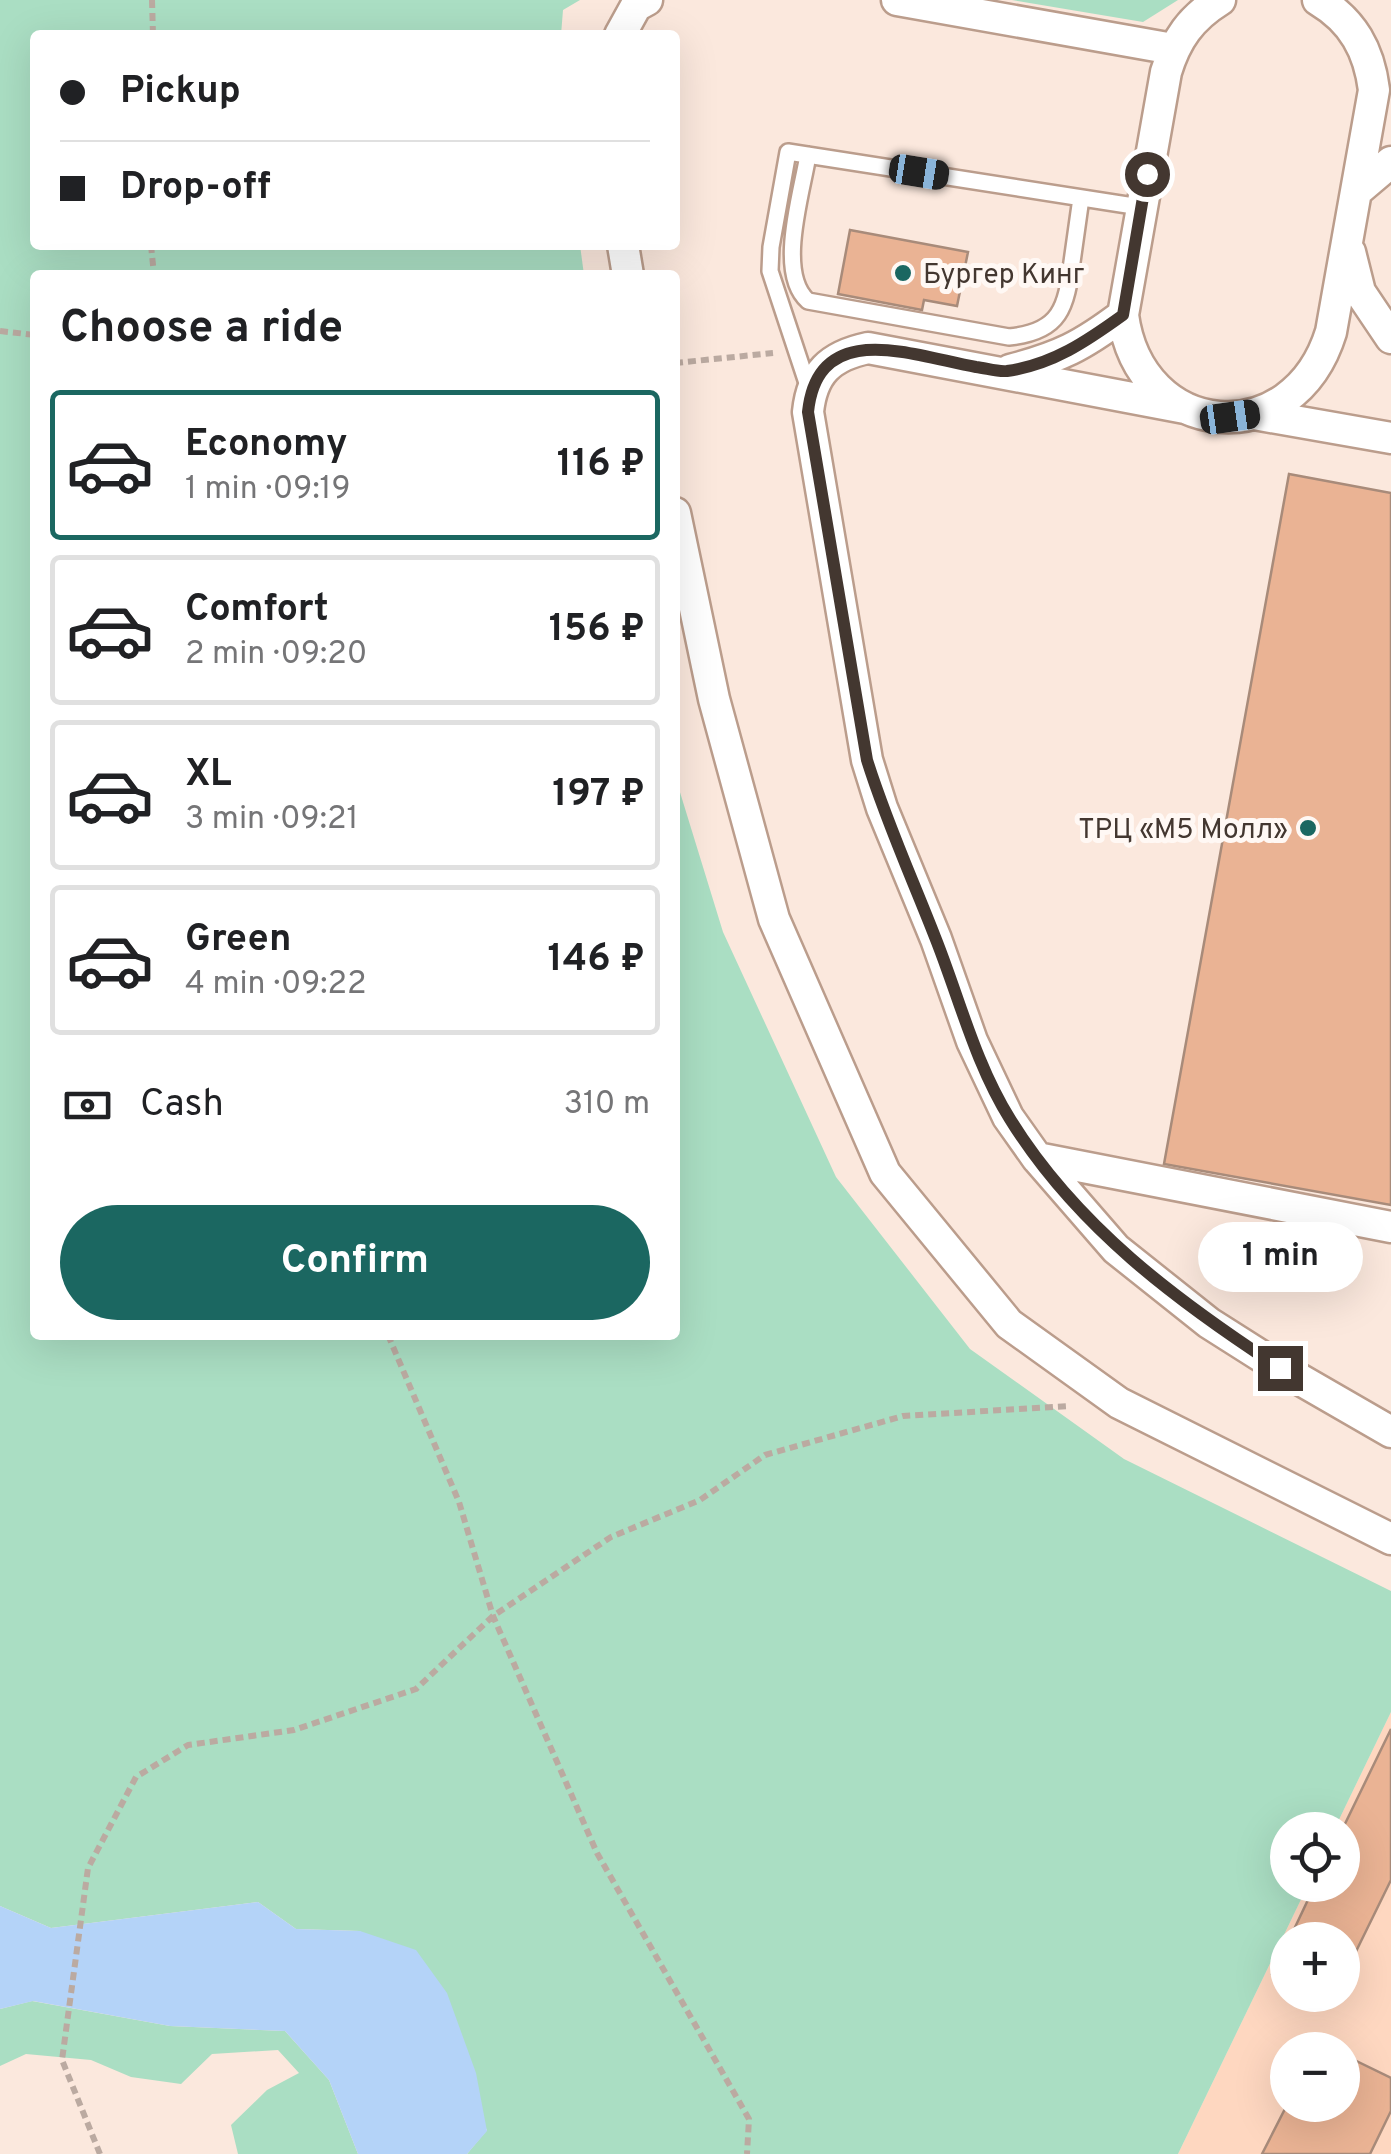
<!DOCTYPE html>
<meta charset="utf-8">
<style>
body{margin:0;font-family:Overpass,sans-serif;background:#f6f6f6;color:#202124;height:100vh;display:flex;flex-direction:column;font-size:38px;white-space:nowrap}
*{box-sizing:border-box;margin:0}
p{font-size:32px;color:#757577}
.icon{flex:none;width:55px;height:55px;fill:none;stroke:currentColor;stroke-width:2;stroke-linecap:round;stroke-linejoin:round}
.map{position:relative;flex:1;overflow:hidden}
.sheet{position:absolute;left:30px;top:270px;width:650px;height:1070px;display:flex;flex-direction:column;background:#fff;border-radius:10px;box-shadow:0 10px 40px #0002}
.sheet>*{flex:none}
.banner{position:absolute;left:30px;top:30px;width:650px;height:220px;border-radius:10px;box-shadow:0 10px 40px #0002;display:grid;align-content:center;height:220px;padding:0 30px;background:#fff}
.buttons{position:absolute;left:1270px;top:1812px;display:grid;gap:20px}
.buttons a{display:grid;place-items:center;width:90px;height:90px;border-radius:50%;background:#fff;box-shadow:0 10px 40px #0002;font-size:50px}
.end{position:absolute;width:45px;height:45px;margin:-22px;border:12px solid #433730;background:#fff;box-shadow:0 0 0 5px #fff}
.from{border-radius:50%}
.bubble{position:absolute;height:70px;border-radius:35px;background:#fff;box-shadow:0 10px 40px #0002;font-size:32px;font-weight:700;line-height:70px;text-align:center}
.car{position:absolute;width:30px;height:60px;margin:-30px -15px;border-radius:12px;box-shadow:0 0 8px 2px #0007;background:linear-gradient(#222 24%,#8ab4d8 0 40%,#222 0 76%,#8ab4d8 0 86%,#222 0)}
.banner b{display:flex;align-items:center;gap:35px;height:95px;font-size:38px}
.banner b+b{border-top:2px solid #e0e0e0}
.banner i{width:25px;height:25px;background:#202124}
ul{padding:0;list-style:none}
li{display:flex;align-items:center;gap:30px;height:150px;margin:0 20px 15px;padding:0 10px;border:5px solid #e0e0e0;border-radius:10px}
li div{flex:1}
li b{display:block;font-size:38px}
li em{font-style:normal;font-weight:700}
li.active{border-color:#1b6761}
li>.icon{width:90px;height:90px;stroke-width:1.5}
h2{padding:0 30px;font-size:45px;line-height:120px}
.pay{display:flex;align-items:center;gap:25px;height:110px;padding:0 30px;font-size:38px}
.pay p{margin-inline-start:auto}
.button{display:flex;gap:20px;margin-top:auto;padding:20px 30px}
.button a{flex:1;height:115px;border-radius:60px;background:#1b6761;color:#fff;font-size:40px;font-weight:700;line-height:115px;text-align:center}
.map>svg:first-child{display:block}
</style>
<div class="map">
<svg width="1391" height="2154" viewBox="0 0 1391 2154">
<rect width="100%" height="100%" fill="#fbe8dd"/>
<path fill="#fed7c0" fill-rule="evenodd" d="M1391 1712V2154H1178L1308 1885H1342V1830H1334ZM1288 1940H1342V1995H1288ZM1288 2050H1342V2105H1288Z"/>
<path fill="#aadec3" d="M0 0H580L563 10 561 35H35V245H580L584 275H35V1335H675V776L723 932 836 1177 970 1349 1124 1459 1391 1591V1712L1334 1830H1288V1885H1308L1178 2154H467L487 2130 360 1931 296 1929 258 1902 51 1928 0 1906Z
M1012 0H1178L1143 22Z
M32 2001 170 2026 285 2031 329 2080 358 2154H238L231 2125 267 2090 299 2073 278 2050 212 2054 181 2084 131 2077 91 2060 26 2054 0 2066V2009Z"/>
<path fill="#b4d3f8" d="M258 1902 296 1929 360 1931 416 1950 447 1993 476 2073 487 2131 467 2154H358L329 2080 285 2031 170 2026 33 2001 0 2009V1906L51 1928Z"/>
<path fill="#eab394" stroke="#a88b7a" stroke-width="2.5" d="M850 230 968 252 957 306 924 300 922 310 838 294Z
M1289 474 1391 493V1205L1164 1164Z
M1391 1729V1880L1342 1980V1940H1289L1315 1885H1342V1830Z
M1288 1942V1981L1272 1974Z
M1342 2054 1391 2078V2111L1370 2154H1262L1288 2103 1342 2105Z"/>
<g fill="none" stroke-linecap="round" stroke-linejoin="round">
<defs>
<path id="service" d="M808 155C802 193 776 273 808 301L1009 337C1061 332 1066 307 1072 262 1075 241 1078 219 1081 198
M809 389 770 271 771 247 788 152 1140 207"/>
<path id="minor" d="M897 0 1173 49
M1220 0C1191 18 1176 39 1166 72L1123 315C1140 441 1293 455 1331 332L1374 90C1369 50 1353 21 1318 0
M620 35 636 6 647 0
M1358 190 1391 162
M623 245 628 275
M1350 252 1360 292 1391 338
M1010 370C1060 357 1082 346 1123 315
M1185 408 868 348C830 356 812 373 808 412L867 760 882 808 936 939 972 1041 1008 1117 1037 1158 1116 1249 1209 1323 1280 1368 1391 1432
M1254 414 1391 438
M675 513 714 699 774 919 885 1173 1009 1324 1119 1403 1391 1539
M1037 1158 1391 1227"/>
</defs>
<use href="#service" stroke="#bb9d8c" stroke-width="20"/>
<use href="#minor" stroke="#bb9d8c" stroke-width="35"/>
<path stroke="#bbaaa1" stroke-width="6" stroke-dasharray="8 5" stroke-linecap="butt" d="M152 0 153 35
M151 245 154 275
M0 331 35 335
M675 363 773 353
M388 1335 459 1502 493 1616 597 1853 749 2119 747 2154
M100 2154 62 2060 88 1868 136 1777 188 1745 294 1730 416 1689 493 1616 611 1537 700 1500 765 1455 903 1416 1069 1406"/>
<use href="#service" stroke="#fff" stroke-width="15"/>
<use href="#minor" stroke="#fff" stroke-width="30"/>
</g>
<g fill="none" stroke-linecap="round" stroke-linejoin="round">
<path stroke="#433730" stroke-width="12" d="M1147 174 1123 315C1087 341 1052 365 1007 371 997 372 986 368 976 367 914 356 818 317 808 412L867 760C886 821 912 878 935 937 959 997 975 1063 1010 1119 1076 1226 1177 1301 1280 1368"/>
</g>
<g fill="#1b6761" stroke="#fff8f4" stroke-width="4">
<circle cx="903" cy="273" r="10"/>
<circle cx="1308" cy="828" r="10"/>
</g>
<g text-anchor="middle" stroke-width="10" stroke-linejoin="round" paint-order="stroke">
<g font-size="28" fill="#433730" stroke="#fff8f4" text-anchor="start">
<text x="923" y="283">Бургер Кинг</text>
<text x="1288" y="838" text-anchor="end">ТРЦ «М5 Молл»</text>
</g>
</g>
</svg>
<div class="buttons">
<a><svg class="icon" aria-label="locate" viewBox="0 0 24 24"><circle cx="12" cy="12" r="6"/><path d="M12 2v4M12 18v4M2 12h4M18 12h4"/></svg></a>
<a>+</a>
<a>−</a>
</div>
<i class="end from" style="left:1147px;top:174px"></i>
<i class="end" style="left:1280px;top:1368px"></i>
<div class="bubble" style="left:1198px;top:1222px;width:165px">1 min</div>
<i class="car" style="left:919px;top:172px;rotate:99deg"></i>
<i class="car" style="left:1230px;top:417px;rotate:82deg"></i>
<div class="banner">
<b><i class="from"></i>Pickup</b>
<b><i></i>Drop-off</b>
</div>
<section class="sheet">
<h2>Choose a ride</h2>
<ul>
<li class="active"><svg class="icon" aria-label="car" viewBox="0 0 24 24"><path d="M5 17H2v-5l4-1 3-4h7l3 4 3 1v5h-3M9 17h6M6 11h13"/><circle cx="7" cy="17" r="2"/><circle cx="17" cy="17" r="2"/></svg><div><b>Economy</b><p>1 min · 09:19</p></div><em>116 ₽</em></li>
<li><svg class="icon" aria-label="car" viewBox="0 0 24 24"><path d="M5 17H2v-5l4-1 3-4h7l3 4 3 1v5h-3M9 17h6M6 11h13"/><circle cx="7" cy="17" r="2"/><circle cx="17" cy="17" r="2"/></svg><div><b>Comfort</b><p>2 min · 09:20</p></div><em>156 ₽</em></li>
<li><svg class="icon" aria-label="car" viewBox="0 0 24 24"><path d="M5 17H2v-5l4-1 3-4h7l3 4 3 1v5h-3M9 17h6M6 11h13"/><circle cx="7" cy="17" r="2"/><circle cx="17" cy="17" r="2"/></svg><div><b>XL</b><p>3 min · 09:21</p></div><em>197 ₽</em></li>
<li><svg class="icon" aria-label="car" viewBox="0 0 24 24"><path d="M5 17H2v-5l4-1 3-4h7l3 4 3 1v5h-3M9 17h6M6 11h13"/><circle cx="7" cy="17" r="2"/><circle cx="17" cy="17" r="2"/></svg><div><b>Green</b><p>4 min · 09:22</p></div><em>146 ₽</em></li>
</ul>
<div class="pay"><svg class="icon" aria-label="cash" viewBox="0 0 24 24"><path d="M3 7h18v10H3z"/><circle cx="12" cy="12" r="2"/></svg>Cash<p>310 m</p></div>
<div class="button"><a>Confirm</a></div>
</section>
</div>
